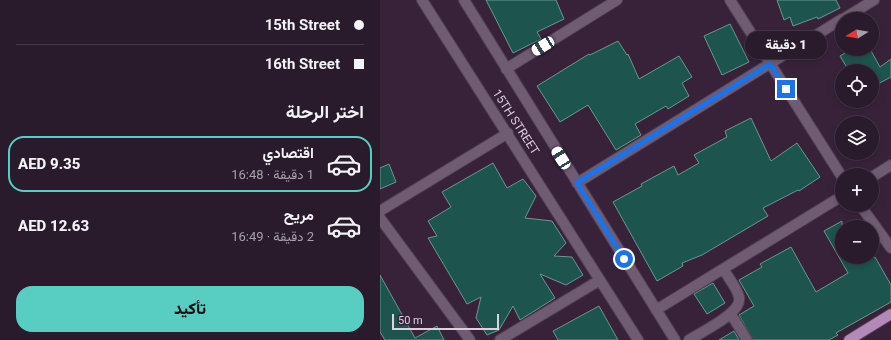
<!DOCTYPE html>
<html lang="ar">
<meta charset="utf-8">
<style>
body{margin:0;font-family:Roboto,Vazirmatn,sans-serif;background:#312334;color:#f1f3f6;direction:rtl;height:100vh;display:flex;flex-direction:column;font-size:15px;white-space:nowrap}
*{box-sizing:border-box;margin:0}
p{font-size:13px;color:#a5a1a9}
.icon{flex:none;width:22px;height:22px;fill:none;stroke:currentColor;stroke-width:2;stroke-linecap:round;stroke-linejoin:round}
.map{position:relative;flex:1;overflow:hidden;direction:ltr}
.details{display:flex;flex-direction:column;background:#291a2c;width:380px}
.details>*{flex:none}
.guide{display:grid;align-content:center;height:88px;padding:0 16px;background:#291a2c}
.needle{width:26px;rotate:259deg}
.controls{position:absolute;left:455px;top:12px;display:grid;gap:8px}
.controls a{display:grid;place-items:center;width:44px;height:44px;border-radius:50%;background:#291a2c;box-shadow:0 2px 6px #0003,0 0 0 1px #453848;font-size:20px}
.scale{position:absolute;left:12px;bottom:10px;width:107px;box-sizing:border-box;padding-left:4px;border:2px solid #ded0df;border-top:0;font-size:11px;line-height:14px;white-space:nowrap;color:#ded0df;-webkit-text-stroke:3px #37223a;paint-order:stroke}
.end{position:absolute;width:18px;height:18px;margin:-9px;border:5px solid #1a73e8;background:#fff;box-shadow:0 0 0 2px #fff}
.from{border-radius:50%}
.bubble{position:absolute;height:28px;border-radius:14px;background:#291a2c;box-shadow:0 2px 6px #0003,0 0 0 1px #453848;font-size:13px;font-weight:800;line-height:28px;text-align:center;direction:rtl}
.car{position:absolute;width:12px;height:24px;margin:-12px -6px;border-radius:5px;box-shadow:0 0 3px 1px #0007;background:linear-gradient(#fff 24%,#345 0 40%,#fff 0 76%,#345 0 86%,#fff 0)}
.guide b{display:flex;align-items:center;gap:14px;height:38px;font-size:15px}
.guide b+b{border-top:1px solid #453848}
.guide i{width:10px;height:10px;background:#f1f3f6}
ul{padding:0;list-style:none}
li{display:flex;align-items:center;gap:12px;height:56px;margin:0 8px 6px;padding:0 8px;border:2px solid transparent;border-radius:16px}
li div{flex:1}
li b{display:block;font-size:15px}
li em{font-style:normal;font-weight:800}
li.on{border-color:#57cec1}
li>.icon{width:36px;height:36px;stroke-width:1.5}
h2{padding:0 16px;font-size:18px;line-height:48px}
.action{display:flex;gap:8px;margin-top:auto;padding:8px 16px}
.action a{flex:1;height:46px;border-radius:16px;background:#57cec1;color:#111;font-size:16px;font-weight:800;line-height:46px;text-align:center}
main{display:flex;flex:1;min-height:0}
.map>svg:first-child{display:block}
</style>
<main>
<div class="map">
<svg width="511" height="340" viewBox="0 0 511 340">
<rect width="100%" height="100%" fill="#37223a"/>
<path fill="#1d544e" stroke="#6a9791" d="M106 0H176L184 19 157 32 161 39 133 53Z
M397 0H456L460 8 438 19 437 17 413 26 410 17 404 20Z
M350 24 369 62 342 75 324 36Z
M238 41 247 55 248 54 259 79 299 56 312 77 302 83 309 96 288 109 286 106 255 124 261 135 236 150 208 105 180 122 157 86 209 54 210 55Z
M472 49H490L500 67 511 59V77L492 87V71H469L460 56Z
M371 118 391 161 417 143 440 177 419 191 418 190 383 208 388 216 322 255 302 263 303 266 277 281 233 202 262 186 261 184 294 166 298 175 319 163 314 155 347 137 345 131Z
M113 163 127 188 143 179 156 196 145 218 172 221 186 243 174 256 192 257 203 275 186 285 160 274 175 298 140 320 133 306 119 330 107 335 96 318 101 297 87 304 48 238 57 236 48 221 71 207 62 192Z
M9 164 16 182 0 189V168Z
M462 221V257H495L511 285V302L456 333 458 335 449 340H373L359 315 374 306 359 280 382 267 380 264 411 247 436 292 468 273 444 231Z
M0 275 35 338 57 326 64 340H5L0 332Z
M333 283 345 303 327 314 314 294Z
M219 306 238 340H178L173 331Z
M354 331 359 340H339Z"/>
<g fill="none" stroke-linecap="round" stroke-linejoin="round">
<defs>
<path id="minor" d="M42 0 258 340
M84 0 295 340
M350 0 462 177
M463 19 494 0
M126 69 237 0
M492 177 511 165
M197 183 462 19
M480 205 511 248
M0 211 128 133
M0 218 90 340
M276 310 462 196
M351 314 367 340
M120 340 220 280
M309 340C321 332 363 313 359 297 357 288 348 277 343 269"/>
<path id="major" d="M469 340 511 314"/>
</defs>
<use href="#minor" stroke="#523e54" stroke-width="12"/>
<use href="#major" stroke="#523e54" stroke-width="12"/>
<use href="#minor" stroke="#6f5b72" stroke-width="10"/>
<use href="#major" stroke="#b289b9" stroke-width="10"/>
</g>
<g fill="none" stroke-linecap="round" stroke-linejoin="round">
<path stroke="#1a73e8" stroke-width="5" d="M244 259 197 183 390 64 406 89"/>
</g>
<g text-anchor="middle" stroke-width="3.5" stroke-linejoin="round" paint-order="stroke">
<g font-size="12" fill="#ded0df" stroke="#37223a">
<text transform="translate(136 122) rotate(57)" y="4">15TH STREET</text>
</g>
</g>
</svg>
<div class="controls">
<a><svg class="needle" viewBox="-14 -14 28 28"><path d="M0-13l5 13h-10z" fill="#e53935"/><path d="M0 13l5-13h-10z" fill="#a5a1a9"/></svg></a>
<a><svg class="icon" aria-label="locate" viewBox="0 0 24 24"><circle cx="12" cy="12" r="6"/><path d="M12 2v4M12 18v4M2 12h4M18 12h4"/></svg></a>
<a><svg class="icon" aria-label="layers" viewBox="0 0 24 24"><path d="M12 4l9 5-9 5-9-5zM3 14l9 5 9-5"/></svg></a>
<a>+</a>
<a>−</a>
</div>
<div class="scale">50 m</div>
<i class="end from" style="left:244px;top:259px"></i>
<i class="end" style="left:406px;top:89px"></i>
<div class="bubble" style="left:365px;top:31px;width:82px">1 دقيقة</div>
<i class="car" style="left:163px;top:46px;rotate:238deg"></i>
<i class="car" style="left:181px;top:158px;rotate:328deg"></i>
</div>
<section class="details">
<div class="guide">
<b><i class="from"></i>15th Street</b>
<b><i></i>16th Street</b>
</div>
<h2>اختر الرحلة</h2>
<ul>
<li class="on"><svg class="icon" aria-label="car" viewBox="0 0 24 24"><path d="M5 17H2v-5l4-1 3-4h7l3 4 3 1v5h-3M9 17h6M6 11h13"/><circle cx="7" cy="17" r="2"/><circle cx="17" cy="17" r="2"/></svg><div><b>اقتصادي</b><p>1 دقيقة · 16:48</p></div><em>AED 9.35</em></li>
<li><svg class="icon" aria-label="car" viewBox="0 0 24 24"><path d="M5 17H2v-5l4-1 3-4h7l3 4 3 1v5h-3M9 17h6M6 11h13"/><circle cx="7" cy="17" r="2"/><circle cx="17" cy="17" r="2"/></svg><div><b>مريح</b><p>2 دقيقة · 16:49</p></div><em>AED 12.63</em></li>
</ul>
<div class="action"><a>تأكيد</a></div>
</section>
</main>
